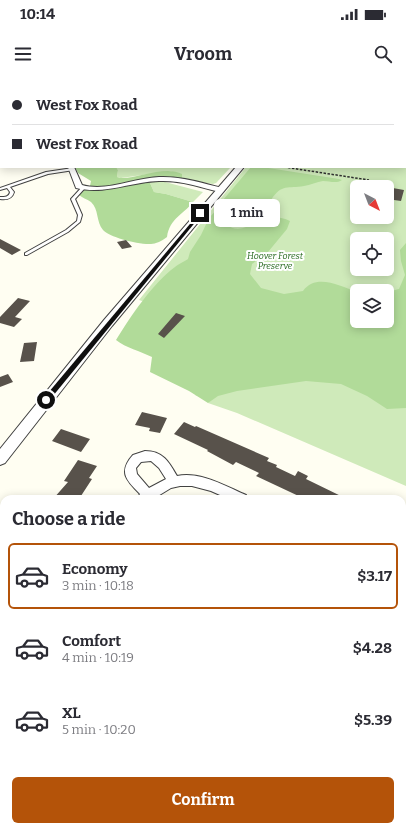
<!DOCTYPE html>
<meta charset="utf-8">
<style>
body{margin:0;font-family:Bitter,serif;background:#f7f7f7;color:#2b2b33;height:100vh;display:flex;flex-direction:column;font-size:15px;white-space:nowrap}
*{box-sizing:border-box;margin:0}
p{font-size:13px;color:#7c7c81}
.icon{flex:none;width:22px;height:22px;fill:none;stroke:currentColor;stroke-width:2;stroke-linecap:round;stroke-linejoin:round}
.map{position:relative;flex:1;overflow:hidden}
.sheet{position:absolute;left:0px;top:415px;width:406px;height:336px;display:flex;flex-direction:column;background:#fff;border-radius:12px 12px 0 0;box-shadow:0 2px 10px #0003}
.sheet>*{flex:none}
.hud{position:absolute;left:0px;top:0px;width:406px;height:88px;box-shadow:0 2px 10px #0003;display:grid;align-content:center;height:88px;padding:0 12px;background:#fff}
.needle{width:26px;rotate:138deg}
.buttons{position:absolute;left:350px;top:100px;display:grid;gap:8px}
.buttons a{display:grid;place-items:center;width:44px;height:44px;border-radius:6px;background:#fff;box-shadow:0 2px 10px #0003;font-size:20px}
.end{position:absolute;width:18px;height:18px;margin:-9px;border:5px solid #0f0f0f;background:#fff;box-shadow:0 0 0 2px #fff}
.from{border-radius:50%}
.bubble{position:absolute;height:28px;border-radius:6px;background:#fff;box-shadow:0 2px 10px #0003;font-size:13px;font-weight:700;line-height:28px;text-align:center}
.hud b{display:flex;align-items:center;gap:14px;height:38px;font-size:15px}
.hud b+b{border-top:1px solid #e1e1e2}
.hud i{width:10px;height:10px;background:#2b2b33}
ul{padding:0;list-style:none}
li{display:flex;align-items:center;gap:12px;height:66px;margin:0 8px 6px;padding:0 4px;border:2px solid transparent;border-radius:6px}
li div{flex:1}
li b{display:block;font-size:15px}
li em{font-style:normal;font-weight:700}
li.active{border-color:#b45309}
li>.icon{width:36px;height:36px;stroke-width:1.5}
h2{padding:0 12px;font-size:18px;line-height:48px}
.action{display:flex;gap:8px;margin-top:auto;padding:8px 12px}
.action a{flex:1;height:46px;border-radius:6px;background:#b45309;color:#fff;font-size:16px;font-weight:700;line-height:46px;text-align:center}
.status{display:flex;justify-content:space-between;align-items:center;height:28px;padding:0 20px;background:#fff;direction:ltr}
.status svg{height:11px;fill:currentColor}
header{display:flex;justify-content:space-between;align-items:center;height:52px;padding:0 12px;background:#fff;font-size:18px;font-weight:700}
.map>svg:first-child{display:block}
</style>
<div class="status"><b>10:14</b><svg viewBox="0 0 49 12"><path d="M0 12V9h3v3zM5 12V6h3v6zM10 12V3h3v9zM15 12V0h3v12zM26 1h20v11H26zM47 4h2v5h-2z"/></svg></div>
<header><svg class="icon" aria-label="menu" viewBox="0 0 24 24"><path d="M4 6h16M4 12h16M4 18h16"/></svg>Vroom<svg class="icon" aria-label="search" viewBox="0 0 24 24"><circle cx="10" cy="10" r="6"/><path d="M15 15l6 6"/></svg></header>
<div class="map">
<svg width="406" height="751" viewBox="0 0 406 751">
<rect width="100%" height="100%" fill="#fffef2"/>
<path fill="#f5f6d1" d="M13 0H207L211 1H16Z"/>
<path fill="#cfeaba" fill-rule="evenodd" d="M312 0H406V406L237 333 208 323 210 321 195 315 233 252 139 220 246 87H405V1H311ZM357 107H387V137H357ZM357 159H387V189H357ZM357 211H387V241H357Z
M116 87H231L216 103 213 104 182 99 171 91 121 98 117 97 118 90Z
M148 102H165L203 112 193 122 166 114 154 112 150 103Z
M402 654 406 661V751H372L364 747H402Z"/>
<path fill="#b1db99" d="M75 87H116L118 90 117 97C130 102 164 84 182 94V99L133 102 120 104 121 105 148 102 150 103 154 112 166 114 193 122C183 135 170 138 167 157 164 159 160 162 156 163 146 167 110 158 103 150 96 142 99 129 91 122 87 119 82 118 78 114L90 106 91 101 78 93Z
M251 87H262L339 99 342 100C336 104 330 101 323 101 317 102 310 105 304 106 288 109 282 103 271 120L226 127 242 132 235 133 226 144C246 161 261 126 290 141L287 149 268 172 252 184 250 194 261 208 284 214 303 211C316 193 340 206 357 212V241H387V212L399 209 405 195 401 181 400 170 406 163V328L387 329 367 316 341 304 306 301 237 311 218 316 208 323 189 311 150 292 152 277C140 271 126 268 116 260 131 236 152 204 175 187 178 184 184 182 188 179L190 172 201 155 209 138 220 126 223 120Z"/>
<path fill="#58524b" d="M387 107 404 110 401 121 387 119Z
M0 159 21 170 12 175 0 168Z
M126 160 132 167 122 169 117 162Z
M18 218 30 221 15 237 22 239 14 247 0 243V237Z
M176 233 185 236 164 258 158 254Z
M37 262 34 281 20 282 24 263Z
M8 294 13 302 0 307V297Z
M142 332 167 338 160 353 149 351 150 348 135 345Z
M184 342 195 347 196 346 269 378 267 381 277 385 276 387 295 396 298 391 308 396 306 399 347 419H305L256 396 259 393 236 382 233 385 207 371 208 370 174 354Z
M61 349 90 359 81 372 52 361Z
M78 380 97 386 89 398 92 399 79 419H53L68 402 64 401Z"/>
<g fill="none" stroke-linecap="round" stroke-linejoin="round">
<defs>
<path id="service" d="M0 84H1V87H0Z
M73 88H74V90L48 94 10 107 14 112C12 119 7 120 0 119V117C5 117 9 117 10 112L7 108 0 110V108L46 92Z
M82 107 85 108 75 119 82 135 80 142 68 152 27 175H25V173L66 150 77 141 78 135 71 119Z"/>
<path id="minor" d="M0 70H1V74H0Z
M68 87H74L82 105C107 112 133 98 159 97 180 96 202 103 223 108L224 110 220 112C200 107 180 100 159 101 130 102 105 115 76 108Z
M145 371C163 371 169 382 177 396 200 391 225 406 246 415L247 419H229L211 411 192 406H180L171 408 153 419H137L140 414C126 400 118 392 133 375ZM151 381 159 388 166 399 149 408 137 394 136 388 141 382Z
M0 445 4 447V459L0 457Z
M402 496 406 498V512L402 510Z
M205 747H224L223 751H204Z
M303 747H327L328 751H304Z"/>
<path id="tertiary" d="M236 87H244L112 246 5 383 0 385V369L104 240Z"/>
</defs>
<use href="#service" stroke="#424242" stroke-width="2"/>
<use href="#minor" stroke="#424242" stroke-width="2"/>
<use href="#tertiary" stroke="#424242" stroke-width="2"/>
<path stroke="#313131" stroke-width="1.5" stroke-dasharray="2.5 1.5" stroke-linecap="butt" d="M284 87 369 100"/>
<path stroke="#313131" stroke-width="2.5" stroke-dasharray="5.5 2.5" stroke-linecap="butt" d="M360 747 364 751"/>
<use href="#service" fill="#fff" fill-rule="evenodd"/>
<use href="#minor" fill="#fff" fill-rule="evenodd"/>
<use href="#tertiary" fill="#fff" fill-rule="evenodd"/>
</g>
<path fill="#0f0f0f" d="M200 132 202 134 48 322H43V319Z"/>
<g text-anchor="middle" stroke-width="4" stroke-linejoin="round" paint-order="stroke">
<g font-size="9" font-style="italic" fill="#26691e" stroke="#fff">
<text x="275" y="179">Hoover Forest<tspan x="275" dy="10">Preserve</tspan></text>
</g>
</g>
</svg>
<div class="buttons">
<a><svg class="needle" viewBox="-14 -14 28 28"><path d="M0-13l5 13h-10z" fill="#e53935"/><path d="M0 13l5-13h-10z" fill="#7c7c81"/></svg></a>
<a><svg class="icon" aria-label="locate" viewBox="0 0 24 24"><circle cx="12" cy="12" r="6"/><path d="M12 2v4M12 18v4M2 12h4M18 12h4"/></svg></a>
<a><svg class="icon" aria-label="layers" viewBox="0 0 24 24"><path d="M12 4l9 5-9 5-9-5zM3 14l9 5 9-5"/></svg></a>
</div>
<i class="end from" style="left:46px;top:320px"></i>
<i class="end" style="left:200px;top:133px"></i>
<div class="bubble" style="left:214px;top:119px;width:66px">1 min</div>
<div class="hud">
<b><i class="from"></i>West Fox Road</b>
<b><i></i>West Fox Road</b>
</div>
<section class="sheet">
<h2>Choose a ride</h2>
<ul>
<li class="active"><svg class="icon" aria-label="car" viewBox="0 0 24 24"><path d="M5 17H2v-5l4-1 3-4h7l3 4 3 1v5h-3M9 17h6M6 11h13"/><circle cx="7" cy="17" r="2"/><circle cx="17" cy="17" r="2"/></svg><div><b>Economy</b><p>3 min · 10:18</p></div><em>$3.17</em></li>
<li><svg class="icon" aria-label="car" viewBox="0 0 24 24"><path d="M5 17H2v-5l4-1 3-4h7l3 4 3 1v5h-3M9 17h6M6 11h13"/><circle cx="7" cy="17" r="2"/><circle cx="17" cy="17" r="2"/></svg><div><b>Comfort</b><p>4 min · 10:19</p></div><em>$4.28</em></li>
<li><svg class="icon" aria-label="car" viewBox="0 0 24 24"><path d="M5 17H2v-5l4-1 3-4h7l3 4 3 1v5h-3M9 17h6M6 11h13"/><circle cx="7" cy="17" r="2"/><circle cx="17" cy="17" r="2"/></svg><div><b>XL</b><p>5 min · 10:20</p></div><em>$5.39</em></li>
</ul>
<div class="action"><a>Confirm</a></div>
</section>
</div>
